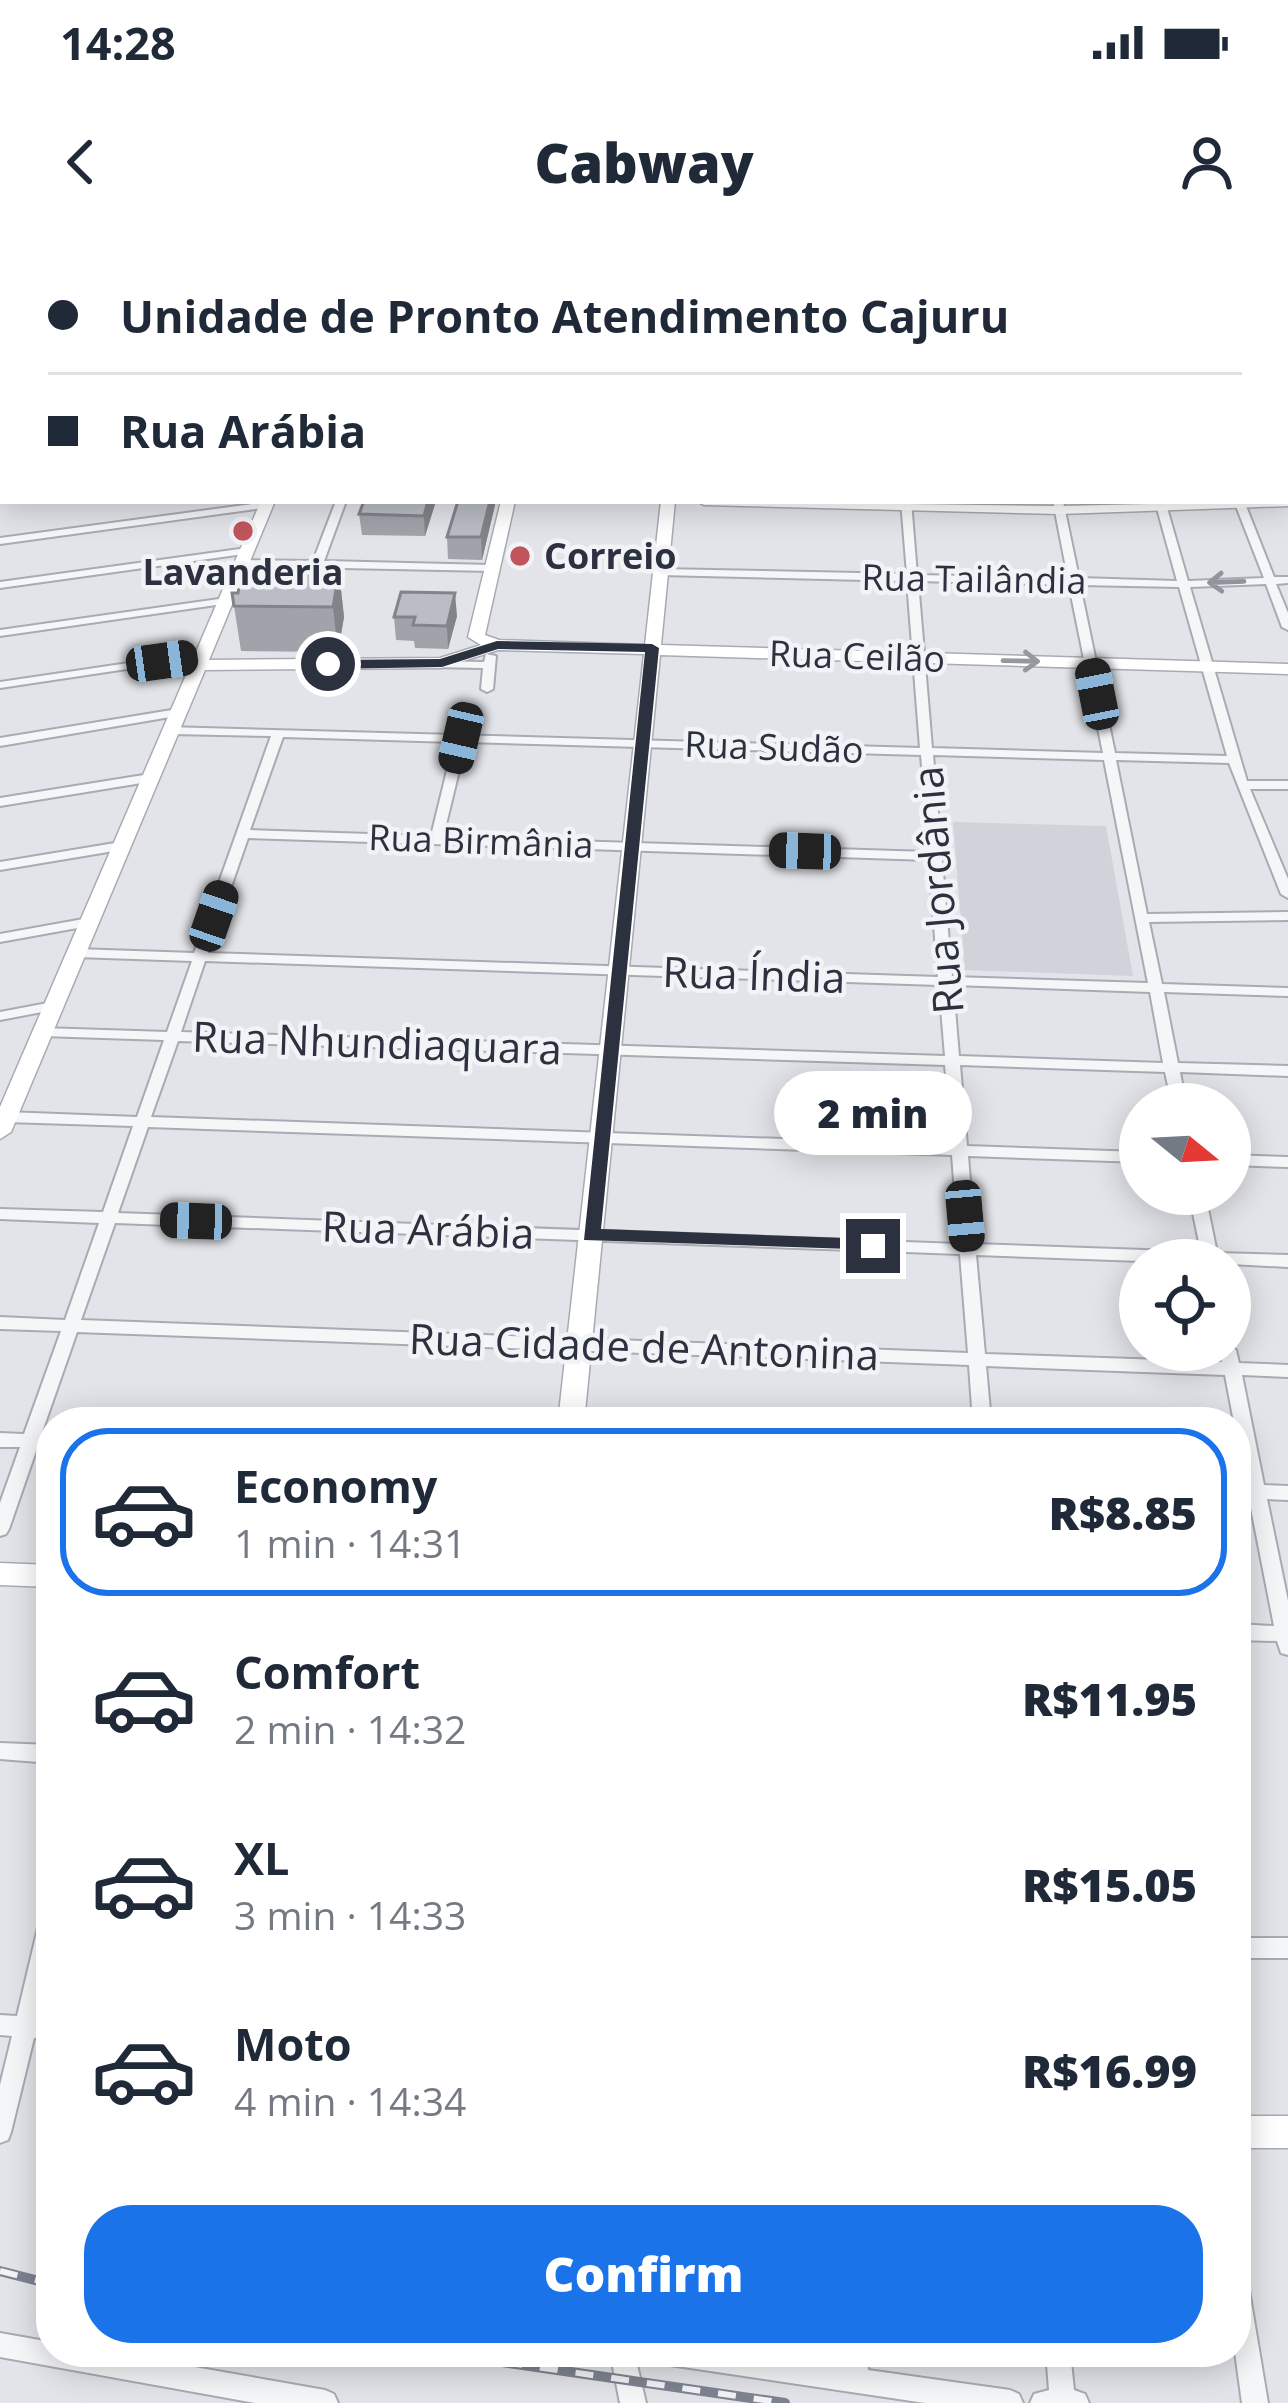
<!DOCTYPE html>
<meta charset="utf-8">
<style>
body{margin:0;font-family:"Open Sans",sans-serif;background:#f6f6f7;color:#1f2937;height:100vh;display:flex;flex-direction:column;font-size:45px;white-space:nowrap}
*{box-sizing:border-box;margin:0}
p{font-size:39px;color:#747a83}
.icon{flex:none;width:66px;height:66px;fill:none;stroke:currentColor;stroke-width:2;stroke-linecap:round;stroke-linejoin:round}
.map{position:relative;flex:1;overflow:hidden}
.panel{position:absolute;left:36px;top:1167px;width:1215px;height:960px;display:flex;flex-direction:column;background:#fff;border-radius:48px;box-shadow:0 6px 30px #0003}
.panel>*{flex:none}
.top-card{position:absolute;left:0px;top:0px;width:1290px;height:264px;box-shadow:0 6px 30px #0003;display:grid;align-content:center;height:264px;padding:0 48px;background:#fff}
.needle{width:78px;rotate:108deg}
.tools{position:absolute;left:1119px;top:843px;display:grid;gap:24px}
.tools a{display:grid;place-items:center;width:132px;height:132px;border-radius:50%;background:#fff;box-shadow:0 6px 30px #0003;font-size:60px}
.end{position:absolute;width:54px;height:54px;margin:-27px;border:15px solid #2c313f;background:#fff;box-shadow:0 0 0 6px #fff}
.from{border-radius:50%}
.bubble{position:absolute;height:84px;border-radius:42px;background:#fff;box-shadow:0 6px 30px #0003;font-size:39px;font-weight:800;line-height:84px;text-align:center}
.car{position:absolute;width:36px;height:72px;margin:-36px -18px;border-radius:15px;box-shadow:0 0 9px 3px #0007;background:linear-gradient(#222 24%,#8ab4d8 0 40%,#222 0 76%,#8ab4d8 0 86%,#222 0)}
.top-card b{display:flex;align-items:center;gap:42px;height:114px;font-size:45px}
.top-card b+b{border-top:3px solid #e0e1e3}
.top-card i{width:30px;height:30px;background:#1f2937}
ul{padding:21px 0 0;list-style:none}
li{display:flex;align-items:center;gap:36px;height:168px;margin:0 24px 18px;padding:0 24px;border:6px solid transparent;border-radius:48px}
li div{flex:1}
li b{display:block;font-size:45px}
li em{font-style:normal;font-weight:800}
li.selected{border-color:#1a73e8}
li>.icon{width:108px;height:108px;stroke-width:1.5}
.action{display:flex;gap:24px;margin-top:auto;padding:24px 48px}
.action a{flex:1;height:138px;border-radius:48px;background:#1a73e8;color:#fff;font-size:48px;font-weight:800;line-height:138px;text-align:center}
.status{display:flex;justify-content:space-between;align-items:center;height:84px;padding:0 60px;background:#fff;direction:ltr}
.status svg{height:33px;fill:currentColor}
header{display:flex;justify-content:space-between;align-items:center;height:156px;padding:0 48px;background:#fff;font-size:54px;font-weight:800}
.map>svg:first-child{display:block}
</style>
<div class="status"><b>14:28</b><svg viewBox="0 0 49 12"><path d="M0 12V9h3v3zM5 12V6h3v6zM10 12V3h3v9zM15 12V0h3v12zM26 1h20v11H26zM47 4h2v5h-2z"/></svg></div>
<header><svg class="icon" aria-label="back" viewBox="0 0 24 24"><path d="M15 5l-7 7 7 7"/></svg>Cabway<svg class="icon" aria-label="person" viewBox="0 0 24 24"><circle cx="12" cy="8" r="4"/><path d="M4 21q1-7 8-7t8 7"/></svg></header>
<div class="map">
<svg width="1288" height="2163" viewBox="0 0 1288 2163">
<rect width="100%" height="100%" fill="#e2e4e9"/>
<path fill="#d1d3db" d="M953 582 1106 586 1133 736 965 730Z"/>
<g fill="none" stroke-linecap="round" stroke-linejoin="round">
<defs>
<path id="street" d="M40 0H48L49 3H41Z
M192 0H200L201 3H193Z
M424 0H432L433 3H425Z
M712 0H723L711 3Z
M1164 0H1172L1174 3H1166Z
M1219 0H1227L1229 3H1221Z
M1287 21H1288V25H1287Z
M1287 46H1288V52H1287Z
M1287 68H1288V74H1287Z
M1287 91 1288 92V99L1287 98Z
M3 143V149L0 150V144Z
M0 179H3V185H0Z
M1287 203H1288V211H1287Z
M0 216H3V222H0Z
M0 255H3V261H0Z
M336 261H346L324 321 492 325 497 328 492 331 242 326 237 323 242 320 313 321Z
M901 261H911L917 335 1068 338 1053 261H1063L1079 338 1177 341 1155 261H1165L1188 341 1264 338 1234 261H1244L1274 337H1288V343L1276 344 1288 373V390L1282 387 1266 344 1190 347 1247 541H1288V549H1250L1288 639V658L1281 654 1229 523 1116 520 1147 674 1288 672V680L1149 682 1162 744 1288 748V756L1164 752 1178 823 1288 826V836L1180 832 1186 864H1172L1165 832 960 825 967 906 1140 912V922L968 916 975 1004 1201 1012 1189 954H1205L1217 1013 1288 1015V1027L1230 1024V1020L1140 1021 976 1015 985 1114 1222 1122 1220 1110H1230V1105L1236 1110 1239 1123 1288 1125V1137L1242 1135 1264 1245 1288 1246V1260L1267 1259 1288 1361V1415L1281 1413 1277 1401 1236 1400V1384L1274 1386 1249 1258H1236V1244L1246 1245 1225 1135 986 1126 991 1182H973L969 1125 77 1092 41 1195H51V1209L37 1208 9 1289 6 1294 0 1296V1263L20 1207H0V1193L24 1194 61 1091 0 1089V1077L65 1080 99 983 0 979V969L103 972 133 886 6 882 1 880 0 875 6 872 137 877 164 800 42 796 35 792 42 788 167 792 192 721 76 717 69 713 76 709 194 713 271 496 171 494 165 490 167 487 920 508 907 341 660 335 655 332 660 329 907 334ZM918 341 1069 345 1103 513 932 508ZM1080 345 1179 347 1227 516 1115 513ZM283 497 454 502 431 596 250 590ZM466 502 921 515 929 612 443 597ZM933 515 1104 520 1148 743 952 737ZM248 598 929 620 938 737 208 713ZM205 721 939 745 945 816 181 792ZM953 745 1150 752 1163 823 959 816ZM178 801 945 825 952 905 151 877ZM148 887 952 915 959 1004 118 973ZM115 983 960 1014 968 1113 81 1080Z
M267 262 272 265 271 267 0 304V298Z
M247 308 251 309V313L0 348V342Z
M226 358 230 359V363L0 396V390Z
M203 412 207 413V417L0 448V442Z
M486 414 496 416 493 449 487 452 481 449 483 428 431 427 425 424 431 421 484 422Z
M178 469 182 471V475L0 506V498Z
M150 534 156 538 154 541 0 566V558Z
M121 602 126 603V609L0 630V622Z
M89 678 96 682 94 685 0 702V694Z
M53 762 58 763V769L0 780V772Z
M1230 915 1288 917V927L1230 925Z
M0 1503 51 1505V1523L0 1519Z
M51 1669V1724L38 1778 51 1779V1799L34 1798 11 1892 8 1900 0 1903V1845L12 1796 0 1795V1775L17 1776 40 1679 43 1672Z
M1236 1698H1288V1718H1236Z
M1236 2032 1245 2035 1248 2044 1268 2163H1242L1235 2112Z
M0 2093 51 2102V2112H109L325 2150 334 2154 338 2163H255L0 2117Z
M610 2112H634L646 2163H620Z
M651 2112H747L843 2126V2112H867L868 2130 1010 2150 1019 2154 1023 2163H925L663 2124 654 2121Z
M1046 2112H1070L1074 2150 1085 2154 1089 2163H1030L1034 2154 1049 2150Z"/>
<path id="secondary" d="M939 0H1032L935 3Z
M1279 0H1288V7L1287 3Z
M3 76V84L0 85V77Z
M3 109V117L0 118V110Z
M1288 258V266L1060 274 704 265 697 261 1060 266 1287 261Z
M261 261H275L209 420 440 418 481 405 468 397 501 261H515L485 395 499 400 645 405 661 261H675L661 405 1288 424V434L660 415 584 1182H558L644 414 498 410 441 428 205 430 11 892 0 899V867Z
M0 1323 51 1325V1347L0 1345Z
M1236 1876H1288V1908H1236Z"/>
<path id="highway" d="M0 90H3V100H0Z"/>
</defs>
<use href="#street" stroke="#a8abb3" stroke-width="4"/>
<use href="#secondary" stroke="#a8abb3" stroke-width="3"/>
<use href="#highway" stroke="#8b919e" stroke-width="3"/>
<use href="#street" fill="#f5f6f8" fill-rule="evenodd"/>
<use href="#secondary" fill="#fff" fill-rule="evenodd"/>
<use href="#highway" fill="#fff" fill-rule="evenodd"/>
<defs>
<path id="rail" d="M0 2031 51 2044
M433 2112 785 2163"/>
</defs>
<use href="#rail" stroke="#7e8391" stroke-width="10"/>
<use href="#rail" stroke="#f2f3f7" stroke-width="6" stroke-dasharray="18" stroke-linecap="butt"/>
</g>
<path fill="#a0a3a9" d="M436 261 425 296 362 295 359 274Z
M495 265 482 320 448 319 447 297Z
M339 332 344 377 338 412 241 411 232 353Z
M457 376 448 409 415 408 414 401 396 400 394 377Z"/>
<path fill="#82848a" d="M428 261H436L425 296 424 276Z
M490 261H495V265L482 320 481 297Z
M339 332 344 377 338 412 333 367Z
M455 353 457 376 448 409 447 386Z"/>
<path fill="#babdc5" stroke="#82848a" stroke-width="3" d="M364 261H428L424 276 359 274Z
M458 261H490L481 297H447Z
M339 332 333 367 234 366 232 353H238L241 334Z
M401 352 455 353 447 386 413 385 415 377H394Z"/>
<defs><path id="oneway-shaft" d="M-6 0H5M1.5-3L5.5 0L1.5 3" fill="none" stroke-width="1.6" stroke-linecap="round" stroke-linejoin="round" transform="scale(3)"/></defs>
<use stroke="#90949c" href="#oneway-shaft" transform="translate(1226 342) rotate(178)"/>
<use stroke="#96989f" href="#oneway-shaft" transform="translate(1021 421) rotate(1)"/>
<path fill="#2c313f" d="M497 401 652 404 659 408 601 989 873 999 880 1001V1010L584 1000 645 412 498 409 442 427 328 429 322 424 328 420 440 419Z"/>
<g fill="#c0565b" stroke="#f2f3f7" stroke-width="4.5">
<circle cx="243" cy="291" r="12"/>
<circle cx="520" cy="316" r="12"/>
</g>
<g text-anchor="middle" stroke-width="9" stroke-linejoin="round" paint-order="stroke">
<g font-size="36" font-weight="bold" fill="#2c313f" stroke="#f2f3f7" text-anchor="start">
<text x="544" y="329">Correio</text>
<text x="243" y="345" text-anchor="middle">Lavanderia</text>
</g>
<g font-size="36" fill="#2c313f" stroke="#f2f3f7">
<text transform="translate(974 339) rotate(1)" y="13">Rua Tailândia</text>
<text transform="translate(857 416) rotate(2)" y="13">Rua Ceilão</text>
<text transform="translate(774 507) rotate(2)" y="13">Rua Sudão</text>
<text transform="translate(481 601) rotate(2)" y="13">Rua Birmânia</text>
</g>
<g font-size="42" fill="#2c313f" stroke="#f2f3f7">
<text transform="translate(938 650) rotate(-95)" y="15">Rua Jordânia</text>
<text transform="translate(754 735) rotate(2)" y="15">Rua Índia</text>
<text transform="translate(377 803) rotate(2)" y="15">Rua Nhundiaquara</text>
<text transform="translate(428 990) rotate(2)" y="15">Rua Arábia</text>
<text transform="translate(644 1107) rotate(2)" y="15">Rua Cidade de Antonina</text>
</g>
</g>
</svg>
<div class="tools">
<a><svg class="needle" viewBox="-14 -14 28 28"><path d="M0-13l5 13h-10z" fill="#e53935"/><path d="M0 13l5-13h-10z" fill="#747a83"/></svg></a>
<a><svg class="icon" aria-label="locate" viewBox="0 0 24 24"><circle cx="12" cy="12" r="6"/><path d="M12 2v4M12 18v4M2 12h4M18 12h4"/></svg></a>
</div>
<i class="end from" style="left:328px;top:424px"></i>
<i class="end" style="left:873px;top:1006px"></i>
<div class="bubble" style="left:774px;top:831px;width:198px">2 min</div>
<i class="car" style="left:162px;top:421px;rotate:82deg"></i>
<i class="car" style="left:1097px;top:454px;rotate:349deg"></i>
<i class="car" style="left:461px;top:498px;rotate:193deg"></i>
<i class="car" style="left:805px;top:611px;rotate:272deg"></i>
<i class="car" style="left:214px;top:676px;rotate:19deg"></i>
<i class="car" style="left:965px;top:976px;rotate:175deg"></i>
<i class="car" style="left:196px;top:981px;rotate:272deg"></i>
<div class="top-card">
<b><i class="from"></i>Unidade de Pronto Atendimento Cajuru</b>
<b><i></i>Rua Arábia</b>
</div>
<section class="panel">
<ul>
<li class="selected"><svg class="icon" aria-label="car" viewBox="0 0 24 24"><path d="M5 17H2v-5l4-1 3-4h7l3 4 3 1v5h-3M9 17h6M6 11h13"/><circle cx="7" cy="17" r="2"/><circle cx="17" cy="17" r="2"/></svg><div><b>Economy</b><p>1 min · 14:31</p></div><em>R$8.85</em></li>
<li><svg class="icon" aria-label="car" viewBox="0 0 24 24"><path d="M5 17H2v-5l4-1 3-4h7l3 4 3 1v5h-3M9 17h6M6 11h13"/><circle cx="7" cy="17" r="2"/><circle cx="17" cy="17" r="2"/></svg><div><b>Comfort</b><p>2 min · 14:32</p></div><em>R$11.95</em></li>
<li><svg class="icon" aria-label="car" viewBox="0 0 24 24"><path d="M5 17H2v-5l4-1 3-4h7l3 4 3 1v5h-3M9 17h6M6 11h13"/><circle cx="7" cy="17" r="2"/><circle cx="17" cy="17" r="2"/></svg><div><b>XL</b><p>3 min · 14:33</p></div><em>R$15.05</em></li>
<li><svg class="icon" aria-label="car" viewBox="0 0 24 24"><path d="M5 17H2v-5l4-1 3-4h7l3 4 3 1v5h-3M9 17h6M6 11h13"/><circle cx="7" cy="17" r="2"/><circle cx="17" cy="17" r="2"/></svg><div><b>Moto</b><p>4 min · 14:34</p></div><em>R$16.99</em></li>
</ul>
<div class="action"><a>Confirm</a></div>
</section>
</div>
